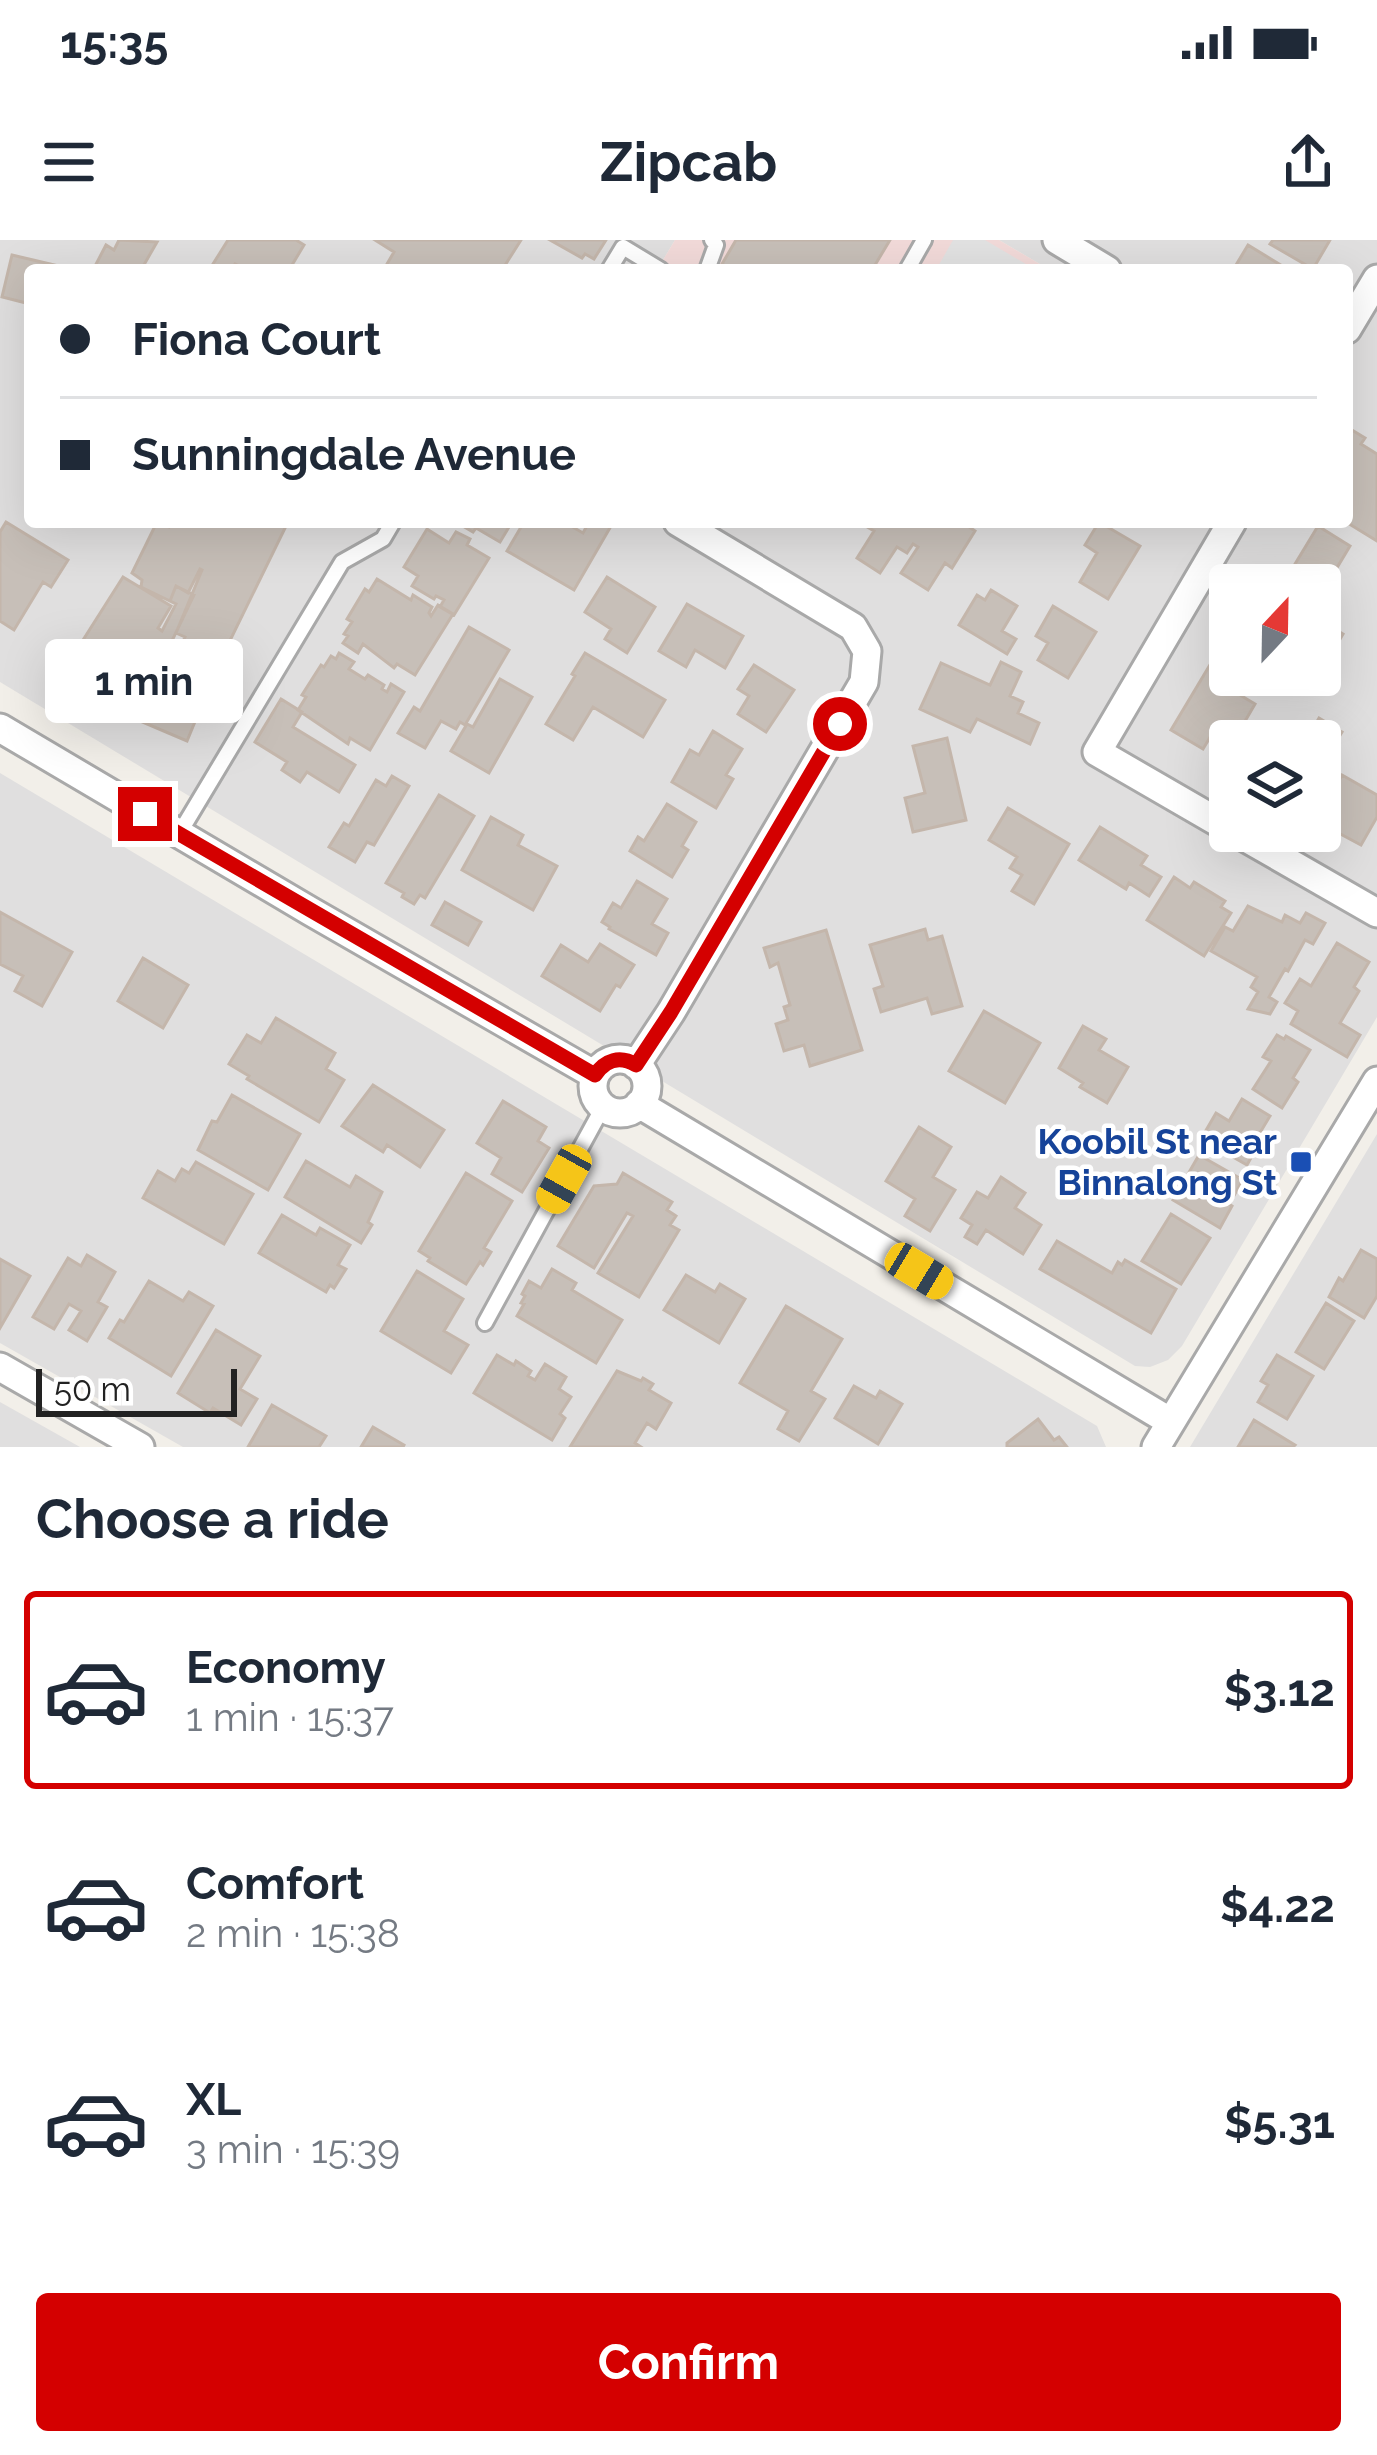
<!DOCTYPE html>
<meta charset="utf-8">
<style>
body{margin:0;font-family:Raleway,sans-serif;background:#f2f2f3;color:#1f2937;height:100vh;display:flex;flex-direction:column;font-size:45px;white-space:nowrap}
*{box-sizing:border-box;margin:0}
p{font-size:39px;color:#747a83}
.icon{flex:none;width:66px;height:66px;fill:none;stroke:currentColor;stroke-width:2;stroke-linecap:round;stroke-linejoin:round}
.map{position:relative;height:1207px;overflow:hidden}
.details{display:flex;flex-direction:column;background:#fff;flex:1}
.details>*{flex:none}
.guide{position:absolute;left:24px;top:24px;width:1329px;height:264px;border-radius:12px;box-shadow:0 12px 48px #0002;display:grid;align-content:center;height:264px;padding:0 36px;background:#fff}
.needle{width:78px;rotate:22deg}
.tools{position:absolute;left:1209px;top:324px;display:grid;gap:24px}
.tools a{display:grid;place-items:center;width:132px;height:132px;border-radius:12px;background:#fff;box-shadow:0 12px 48px #0002;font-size:60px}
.scale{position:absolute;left:36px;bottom:30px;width:201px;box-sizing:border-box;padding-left:12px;border:6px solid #222;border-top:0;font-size:33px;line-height:42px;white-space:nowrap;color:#222;-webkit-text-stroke:9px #fff;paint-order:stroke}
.end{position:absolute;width:54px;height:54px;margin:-27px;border:15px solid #d40000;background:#fff;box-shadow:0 0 0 6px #fff}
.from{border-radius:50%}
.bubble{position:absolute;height:84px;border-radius:12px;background:#fff;box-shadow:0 12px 48px #0002;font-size:39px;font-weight:700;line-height:84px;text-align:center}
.car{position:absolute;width:36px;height:72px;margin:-36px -18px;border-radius:15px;box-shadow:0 0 9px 3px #0007;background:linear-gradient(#f5c518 24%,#345 0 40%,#f5c518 0 76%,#345 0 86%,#f5c518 0)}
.guide b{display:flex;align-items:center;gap:42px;height:114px;font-size:45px}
.guide b+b{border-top:3px solid #e0e1e3}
.guide i{width:30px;height:30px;background:#1f2937}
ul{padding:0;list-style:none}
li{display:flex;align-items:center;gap:36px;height:198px;margin:0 24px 18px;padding:0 12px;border:6px solid transparent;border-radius:12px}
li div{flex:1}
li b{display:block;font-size:45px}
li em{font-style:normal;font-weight:700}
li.selected{border-color:#d40000}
li>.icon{width:108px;height:108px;stroke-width:1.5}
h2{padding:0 36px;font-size:54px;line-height:144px}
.cta{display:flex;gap:24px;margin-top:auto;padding:24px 36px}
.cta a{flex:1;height:138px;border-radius:12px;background:#d40000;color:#fff;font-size:48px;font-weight:700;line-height:138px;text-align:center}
.status{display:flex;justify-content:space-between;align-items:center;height:84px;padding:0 60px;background:#fff;direction:ltr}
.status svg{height:33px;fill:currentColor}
header{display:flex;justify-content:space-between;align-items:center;height:156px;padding:0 36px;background:#fff;font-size:54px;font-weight:700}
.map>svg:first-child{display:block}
</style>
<div class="status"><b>15:35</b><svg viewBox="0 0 49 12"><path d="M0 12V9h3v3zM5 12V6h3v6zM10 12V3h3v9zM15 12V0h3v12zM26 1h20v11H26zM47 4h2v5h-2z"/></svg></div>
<header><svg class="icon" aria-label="menu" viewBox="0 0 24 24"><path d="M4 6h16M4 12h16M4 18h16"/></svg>Zipcab<svg class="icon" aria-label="share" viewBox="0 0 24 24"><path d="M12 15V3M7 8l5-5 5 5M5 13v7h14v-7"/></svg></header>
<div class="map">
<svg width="1377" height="1207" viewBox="0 0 1377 1207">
<rect width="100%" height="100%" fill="#f2efe9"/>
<path fill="#e0dfdf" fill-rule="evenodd" d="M0 0H675L657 30H30V282H1347V30H1050L999 0H1377V777L1182 1106 1168 1120 1150 1127 1135 1126 0 442ZM1230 345H1320V435H1230ZM1230 501H1320V591H1230Z
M0 533 1097 1186 1106 1207H183L0 1103Z
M1377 894V1207H1190Z
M0 1162 80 1207H0Z"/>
<path fill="#f2dad9" d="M675 0H999L1050 30H657Z"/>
<path fill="#e2e2e2" d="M953 0H985L1036 30H936Z"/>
<path fill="#c7bfb8" stroke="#c4b6ab" stroke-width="3" d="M119 0 157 2 141 30H93L106 5 114 10Z
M228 0H296L304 5 289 30H239V26L235 24 231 30H224L213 24Z
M375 0H521L502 30H397L387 24 394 12Z
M550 0H606L594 19 585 14 582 18Z
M736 0H890L872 30H733L722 24Z
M1273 0H1330L1313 29 1270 4Z
M1248 5 1289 30H1233Z
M12 15 67 28V30H30V64L2 57Z
M1347 187 1365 198 1361 204 1377 214V301L1346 282 1347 226 1351 218 1347 216Z
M6 282 68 320 51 347 43 342 14 390 0 381V292Z
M157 282 169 287 171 282H288L220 421 182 404 185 397 176 393 202 330 200 329 188 353 176 346 170 361 141 347 142 340 132 333Z
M456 282H512L500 302 476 288 473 292Z
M524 282H564L583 293 589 282H604L611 286 574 350 507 311Z
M866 282H962L975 291 952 328 945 323 928 350 901 333 918 307 913 304 907 313 897 307 880 333 857 318 874 291 864 285Z
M1099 282 1140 306 1108 359 1080 342 1097 313 1085 305Z
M1318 286 1350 306 1320 356V345H1292L1297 338 1289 334Z
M427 289 449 303 456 292 470 299 467 305 489 318 454 375 440 367 444 360 436 356 434 359 412 346 418 336 404 327Z
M123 337 171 366 158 388 162 391 176 364 170 361 176 346 194 355 157 432 164 435 179 403 220 421 187 501 126 475 143 446 139 443 131 456 121 451 114 461 64 430Z
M607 337 655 367 627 413 605 399 611 389 585 372Z
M377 339 411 360 413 355 432 367 429 373 431 376 438 365 453 374 415 435 397 424 394 428 363 404 358 413 343 403 348 396 344 394 352 382 347 379 365 349 369 352Z
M991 350 1017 366 1002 391 1016 399 1007 414 959 385 977 355 985 360Z
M687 364 743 396 725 428 695 410 686 427 659 411Z
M1053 366 1096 392 1068 438 1038 420 1048 403 1036 396Z
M1320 380 1343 394 1326 423 1320 419Z
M469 387 509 410 465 485 460 482 456 489 441 481 425 508 398 493 414 467 420 471Z
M339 413 354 422 349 429 365 439 368 435 384 445 382 449 387 452 391 444 404 452 370 510 350 498 348 504 298 470 306 457 302 455 321 425 324 427 331 416 336 419Z
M585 413 665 460 643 497 593 467 573 500 546 484 575 436 572 434Z
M1217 413 1230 421V435H1245L1235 452 1255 464 1237 495 1218 484 1203 509 1171 490Z
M1001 422 1021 432 1010 456 1023 462 1018 473 1039 483 1030 504 977 479 970 492 920 469 941 423 990 445Z
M754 425 794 450 766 492 738 474 749 456 738 449Z
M500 439 532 457 489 533 451 511 467 484 473 487Z
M281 459 302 472 293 487 355 525 339 552 307 532 300 542 282 530 287 522 255 502Z
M1319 478 1342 492 1320 529V501H1306Z
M713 491 742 509 726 535 733 539 716 568 672 542 690 510 699 515Z
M947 498 966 580 913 592 905 558 925 553 913 506Z
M1342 535 1377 555V577L1361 605 1333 590 1337 584 1320 574V558L1331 538 1338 542Z
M392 536 409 546 374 605 367 602 355 622 329 607 344 583 349 586 376 540 386 546Z
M439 555 474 576 425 658 420 655 414 664 402 657 404 653 386 643Z
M667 564 696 582 682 606 688 610 672 637 630 611 638 597 644 601Z
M1008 568 1069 604 1034 664 1012 651 1022 635 1010 628 1017 617 989 600Z
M491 577 523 595 518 605 557 626 533 670 462 630Z
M1100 587 1147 616 1141 625 1161 637 1149 656 1129 643 1126 649 1079 620Z
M1174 637 1190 648 1194 642 1225 661 1221 667 1231 673 1204 716 1147 680Z
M637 641 667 659 652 684 668 693 656 715 609 689 610 687 602 682 613 663 621 668Z
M445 662 481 682 468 705 432 685Z
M1248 666 1282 682 1285 675 1300 683 1306 673 1325 683 1313 704 1305 700 1288 731 1285 729 1269 757 1277 762 1270 774 1248 769 1258 752 1251 747 1257 737 1211 711 1225 687 1233 691Z
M0 672 72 712 42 766 15 751 23 736 0 724Z
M925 689 928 700 942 696 962 766 932 774 927 758 881 772 874 749 883 746 870 705Z
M826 690 862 810 810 826 804 805 784 811 776 784 788 780 784 767 790 765 778 723 770 727 764 708Z
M1337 703 1369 722 1354 747 1359 751 1340 783 1360 795 1347 817 1291 784 1298 771 1285 763 1300 739 1311 746Z
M600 704 634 725 620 747 616 745 600 771 542 736 561 705 588 722Z
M143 718 188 745 163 788 118 761Z
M984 771 1040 803 1005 863 949 831Z
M276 778 335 813 326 829 344 840 319 882 247 839 249 836 229 824 247 795 261 803Z
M1083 786 1106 799 1099 810 1128 827 1107 863 1080 847 1083 843 1059 828Z
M1277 795 1284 799 1286 796 1310 810 1293 838 1298 842 1282 868 1253 849 1271 821 1263 817Z
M373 845 444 890 420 927 387 905 383 912 342 886Z
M232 855 300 894 268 950 198 910 212 881 217 882Z
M1242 859 1270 876 1252 906 1256 909 1247 925 1201 899 1216 873 1229 881Z
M503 861 546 887 538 901 549 908 522 952 492 934 501 918 477 903Z
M919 887 951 907 933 937 955 950 930 991 905 976 915 959 886 941Z
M1199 915 1243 940 1229 964 1232 966 1220 988 1173 960Z
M306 921 350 947 356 936 382 952 368 982 372 985 361 1003 285 957Z
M196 922 253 954 224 1004 143 958 158 931 175 941 182 929 189 933Z
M466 933 512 961 484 1008 491 1012 483 1025 480 1022 466 1044 428 1021 430 1018 419 1011Z
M623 933 672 962 667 970 676 976 670 985 679 990 639 1057 598 1033 633 976 627 973 594 1028 558 1006 594 946 617 944Z
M1001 937 1025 953 1015 968 1041 985 1023 1014 986 990 977 1004 965 997 972 985 961 978 977 952 988 958Z
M1171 974 1210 998 1181 1044 1142 1021Z
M282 975 316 995 320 988 350 1005 338 1025 346 1029 334 1048 330 1045 326 1052 259 1013Z
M1057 1001 1112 1033 1118 1022 1122 1025 1125 1020 1176 1049 1151 1093 1040 1029Z
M1361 1010 1377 1019V1056L1364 1078 1329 1057 1339 1038 1343 1041Z
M87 1015 115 1032 98 1062 107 1067 87 1101 69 1090 81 1071 69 1064 54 1089 33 1077 68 1018 81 1026Z
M0 1019 30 1036 0 1088Z
M552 1029 576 1043 572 1050 622 1080 596 1123 517 1076 524 1064 521 1063 525 1056 522 1054 529 1041 541 1048Z
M417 1031 463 1059 444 1091 468 1105 451 1133 381 1091Z
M686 1035 715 1052 720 1044 745 1059 719 1103 664 1070Z
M149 1041 183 1061 189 1052 213 1066 171 1136 109 1098 120 1080 124 1082Z
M1326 1063 1354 1081 1324 1129 1296 1112Z
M786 1066 842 1099 811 1151 825 1159 799 1201 778 1189 788 1171 740 1143Z
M216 1090 260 1116 240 1149 257 1159 241 1185 213 1168 210 1173 178 1153Z
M497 1115 514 1125 516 1121 531 1131 528 1136 535 1140 545 1124 566 1137 559 1149 571 1157 560 1174 565 1178 552 1200 474 1153Z
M1277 1115 1313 1136 1287 1179 1258 1162 1268 1145 1261 1141Z
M617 1131 641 1141 643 1138 653 1144 649 1150 671 1163 656 1189 647 1183 635 1203 641 1207H570Z
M854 1146 876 1158 880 1151 902 1164 878 1204 835 1178Z
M272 1165 326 1196 319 1207H248Z
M1038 1179 1054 1200 1059 1197 1067 1207H1007V1203Z
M1254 1180 1295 1205 1293 1207H1238Z
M373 1187 404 1205 403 1207H361Z"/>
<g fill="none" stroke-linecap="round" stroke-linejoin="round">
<defs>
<path id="lane" d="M609 30 623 7 661 30
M707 30 716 5 712 0
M907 30 924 0
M179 594 342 322 383 299 393 282
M485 1083 603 867"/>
<path id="street" d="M1057 0 1107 30
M1347 89 1377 39
M0 488 310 671 595 835
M1230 589 1097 512 1232 282
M1234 591 1377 673
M593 846a27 27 0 1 1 54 0a27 27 0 1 1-54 0Z
M636 825 671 772 864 442 867 411 853 387 678 282
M639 864 1171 1182
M0 1127 140 1207
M1156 1207 1377 841"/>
</defs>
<use href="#lane" stroke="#a9a9a9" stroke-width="20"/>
<use href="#street" stroke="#a9a9a9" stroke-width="33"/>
<use href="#lane" stroke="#fff" stroke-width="14"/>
<use href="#street" stroke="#fff" stroke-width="27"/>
</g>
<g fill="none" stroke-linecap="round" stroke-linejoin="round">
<path stroke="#d40000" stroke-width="15" d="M145 574 595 835C605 820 620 815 636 825L671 772 840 484"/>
</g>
<rect fill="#1a4fb4" stroke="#fff" stroke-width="4.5" x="1289" y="910" width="24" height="24" rx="6"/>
<g text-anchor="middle" stroke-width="9" stroke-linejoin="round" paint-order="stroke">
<g font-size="36" font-weight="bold" fill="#164399" stroke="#fff" text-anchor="end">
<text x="1277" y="914">Koobil St near<tspan x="1277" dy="41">Binnalong St</tspan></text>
</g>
</g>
</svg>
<div class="tools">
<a><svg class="needle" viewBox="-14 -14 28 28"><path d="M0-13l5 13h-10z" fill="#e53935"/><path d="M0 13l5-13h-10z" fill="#747a83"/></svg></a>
<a><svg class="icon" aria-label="layers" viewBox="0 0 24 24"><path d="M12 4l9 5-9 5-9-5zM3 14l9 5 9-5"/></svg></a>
</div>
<div class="scale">50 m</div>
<i class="end from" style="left:840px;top:484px"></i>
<i class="end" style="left:145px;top:574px"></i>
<div class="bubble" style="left:45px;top:399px;width:198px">1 min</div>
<i class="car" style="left:564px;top:939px;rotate:209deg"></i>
<i class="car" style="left:919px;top:1031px;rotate:121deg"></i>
<div class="guide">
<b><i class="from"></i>Fiona Court</b>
<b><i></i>Sunningdale Avenue</b>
</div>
</div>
<section class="details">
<h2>Choose a ride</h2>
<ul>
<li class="selected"><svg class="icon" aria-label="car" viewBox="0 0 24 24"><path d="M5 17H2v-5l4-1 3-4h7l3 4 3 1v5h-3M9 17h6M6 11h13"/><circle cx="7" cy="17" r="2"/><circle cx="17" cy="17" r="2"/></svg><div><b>Economy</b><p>1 min · 15:37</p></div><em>$3.12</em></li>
<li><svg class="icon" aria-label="car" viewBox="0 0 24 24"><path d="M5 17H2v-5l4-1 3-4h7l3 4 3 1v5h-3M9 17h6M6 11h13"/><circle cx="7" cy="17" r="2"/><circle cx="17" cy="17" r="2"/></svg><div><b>Comfort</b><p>2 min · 15:38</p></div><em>$4.22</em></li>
<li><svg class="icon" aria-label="car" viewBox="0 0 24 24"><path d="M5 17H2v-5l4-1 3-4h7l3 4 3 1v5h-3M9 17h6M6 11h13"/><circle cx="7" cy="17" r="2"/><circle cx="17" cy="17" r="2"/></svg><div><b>XL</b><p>3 min · 15:39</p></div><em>$5.31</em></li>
</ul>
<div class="cta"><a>Confirm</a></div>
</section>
